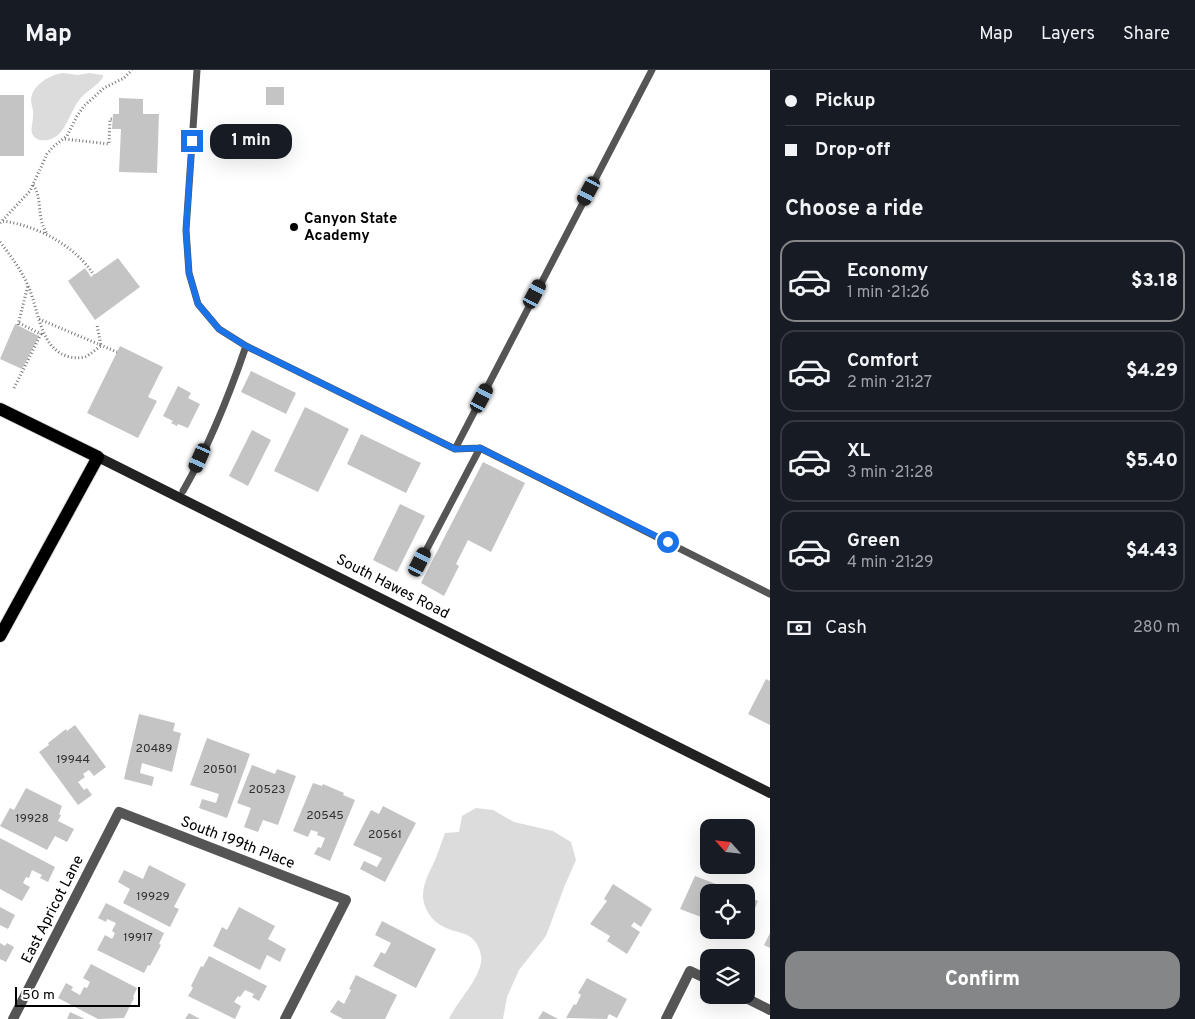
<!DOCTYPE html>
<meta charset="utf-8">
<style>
body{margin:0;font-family:Overpass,sans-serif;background:#20242c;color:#f1f3f6;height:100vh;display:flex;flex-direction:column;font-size:19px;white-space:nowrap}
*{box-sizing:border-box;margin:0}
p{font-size:16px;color:#9ea1a6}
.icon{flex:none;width:28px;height:28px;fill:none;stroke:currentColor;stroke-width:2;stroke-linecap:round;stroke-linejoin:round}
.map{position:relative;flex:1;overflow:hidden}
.details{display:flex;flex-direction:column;background:#171b24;width:425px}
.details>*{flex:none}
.hud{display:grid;align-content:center;height:110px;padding:0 15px;background:#171b24}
.needle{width:32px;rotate:297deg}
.tools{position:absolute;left:700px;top:749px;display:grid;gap:10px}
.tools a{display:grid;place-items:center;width:55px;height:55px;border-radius:10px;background:#171b24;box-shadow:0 5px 20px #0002;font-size:25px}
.scale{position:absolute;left:15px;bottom:12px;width:125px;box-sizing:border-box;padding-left:5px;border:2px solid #000;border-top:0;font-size:14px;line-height:18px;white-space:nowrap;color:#000;-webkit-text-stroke:4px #fff;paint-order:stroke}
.end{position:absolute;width:22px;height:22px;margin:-11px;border:6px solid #1a73e8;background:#fff;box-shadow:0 0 0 2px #fff}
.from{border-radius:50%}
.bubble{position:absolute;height:35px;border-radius:15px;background:#171b24;box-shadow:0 5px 20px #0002;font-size:16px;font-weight:800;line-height:35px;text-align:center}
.car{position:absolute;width:15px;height:30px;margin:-15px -8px;border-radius:6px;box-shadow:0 0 4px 1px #0007;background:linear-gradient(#222 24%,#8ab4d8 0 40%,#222 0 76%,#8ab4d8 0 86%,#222 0)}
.hud b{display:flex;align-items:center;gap:18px;height:48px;font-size:19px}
.hud b+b{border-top:1px solid #363941}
.hud i{width:12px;height:12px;background:#f1f3f6}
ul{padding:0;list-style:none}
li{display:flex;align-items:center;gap:15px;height:82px;margin:0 10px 8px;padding:0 5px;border:2px solid #363941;border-radius:15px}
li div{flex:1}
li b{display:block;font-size:19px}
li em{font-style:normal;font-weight:800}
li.current{border-color:#858687}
li>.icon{width:45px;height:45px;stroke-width:1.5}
h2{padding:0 15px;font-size:22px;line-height:60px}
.pay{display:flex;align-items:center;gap:12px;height:55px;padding:0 15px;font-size:19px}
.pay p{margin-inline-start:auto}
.button{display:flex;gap:10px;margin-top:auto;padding:10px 15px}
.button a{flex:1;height:58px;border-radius:15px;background:#858687;color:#fff;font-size:20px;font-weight:800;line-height:58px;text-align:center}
header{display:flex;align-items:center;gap:30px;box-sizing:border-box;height:70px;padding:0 25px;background:#171b24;border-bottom:1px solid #363941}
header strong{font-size:24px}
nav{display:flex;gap:28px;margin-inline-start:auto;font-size:18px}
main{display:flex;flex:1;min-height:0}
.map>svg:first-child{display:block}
</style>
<header>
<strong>Map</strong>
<nav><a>Map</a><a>Layers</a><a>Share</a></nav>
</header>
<main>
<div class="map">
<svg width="770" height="949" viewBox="0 0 770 949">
<rect width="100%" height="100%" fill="#fff"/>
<path fill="#dcdcdc" d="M63 3 78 5 89 3 103 5V7C98 16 87 20 80 29 67 45 65 74 39 70 27 64 33 56 33 46 34 40 31 35 31 30 32 15 49 5 63 3Z
M476 738 493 740 514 752 553 761 571 772 576 790 565 815 546 866 519 900 507 927 503 949H449C458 930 476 914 481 893 483 885 477 870 469 866 464 863 457 862 451 860 436 855 425 844 423 828 422 812 432 799 437 785 440 778 442 770 445 763L459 762 462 746Z"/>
<path fill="#c4c4c4" d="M266 17H284V35H266Z
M0 25H24V86H0Z
M119 28 143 29V44H159L157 103 119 102 121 59H112L113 44H119Z
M118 188 140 217 95 250 68 211 85 198 91 207Z
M15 254 39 266 22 299 0 289Z
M120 276 163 297 148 327 157 331 138 368 87 343Z
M251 301 296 323 286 344 241 322Z
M178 316 191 323 188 328 200 334 188 358 178 354 177 356 171 353 173 351 163 346Z
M305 337 349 359 318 422 274 401Z
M252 360 271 370 248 416 229 406Z
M361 364 421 393 406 423 347 394Z
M483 392 525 413 491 482 468 470 456 494 459 496 444 526 421 513Z
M400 434 425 446 397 502 373 490Z
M766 609 770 611V655L748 644Z
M139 644 175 653 173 661 181 663 172 702 142 693 140 703 154 707 152 716 124 709Z
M75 655 106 697 94 706 89 700 83 704 85 707 78 712 84 720 87 718 92 725 78 735 39 682 49 675 48 673 66 659 67 661Z
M207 668 250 684 227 748 199 738 202 729 216 733 219 724 190 715Z
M252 695 275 704 277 699 296 706 278 755 263 750 258 762 244 757 251 738 237 733Z
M313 713 322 716 323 714 344 723 343 725 355 730 330 791 314 784 318 777 321 778 325 768 317 765 318 762 311 760 308 767 293 761Z
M26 718 62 736 59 744 61 745 58 751 74 759 67 772 55 766 47 780 0 756 10 738 14 740Z
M383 736 416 753 385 812 360 799 364 791 377 797 382 788 353 775 371 740 379 744Z
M0 768 55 797 48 812 40 808 42 805 32 800 29 808 26 807 23 813 30 817 22 831 0 819Z
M149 795 186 814 174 837 179 839 170 857 123 833 130 819 118 812 124 800 143 809Z
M695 806 737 822H709V850L680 839Z
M613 814 652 839 641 857 634 852 631 856 640 862 627 884 607 871 610 866 590 854 607 831 604 829Z
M746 826 758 831 744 866 732 862V860H746Z
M106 833 164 863 159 874 161 875 150 896 148 895 144 903 97 880 105 865 112 869 115 863 112 861 116 853 107 849 106 852 98 848Z
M0 837 15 845 8 859 0 855Z
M239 837 275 856 268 869 286 879 280 892 267 885 260 900 213 876 222 857 227 860Z
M382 851 436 879 416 918 373 896 381 882 385 884 391 873 375 865Z
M770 863V878L764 875Z
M0 873 5 876 7 873 14 877 6 892 0 889Z
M209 886 267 916 259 931 252 927 254 924 245 920 240 927 238 926 234 932 241 936 235 949 188 926 193 918 191 916 201 896 203 897Z
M91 894 137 918 133 927 134 928 124 948 98 949 58 928 66 913 73 917 71 920 80 925 84 917 87 918 90 912 83 908Z
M356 905 397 925 385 949H343L330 942 338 930 344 934 351 920 349 919Z
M587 908 627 929 617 948 609 944 607 949 566 948 574 934 576 935 581 925 578 923Z
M543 941 558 949H538Z
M70 942 85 949H67Z
M189 943 200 949H185Z"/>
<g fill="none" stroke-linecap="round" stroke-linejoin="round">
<defs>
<path id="primary" d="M0 339 98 387 0 566"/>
</defs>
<use href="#primary" stroke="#dbdbdb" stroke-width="14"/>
<path stroke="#777" stroke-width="3" stroke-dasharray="1 2.5" stroke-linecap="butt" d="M65 69 109 74 110 49H112
M33 115C43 128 36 147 47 164
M3 151C38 156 74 175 94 205
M0 153 30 121 47 84 53 77 67 66 77 46 84 36 104 18 124 8 132 0
M0 172C11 186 22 201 29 218 39 241 40 280 70 287 75 288 80 288 85 287 91 284 96 279 101 276L97 255
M39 249 117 282
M18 255 28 215
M14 318 41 264 19 253"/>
<path stroke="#555" stroke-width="7" d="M197 0 186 160 189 203 198 234 219 259 246 276 455 379 480 378 770 524
M455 379 652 0
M183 421C209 376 229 326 246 276
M420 492 480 378"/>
<path stroke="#555" stroke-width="10" d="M740 925 770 940
M13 949 119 742 346 830 285 949
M666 949 690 901 709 910"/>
<path stroke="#222" stroke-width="10" d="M98 387 770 723"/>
<use href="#primary" stroke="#000" stroke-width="12"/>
</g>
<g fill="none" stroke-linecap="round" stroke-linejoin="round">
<path stroke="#1a73e8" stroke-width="6" d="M192 71 186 160 189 203 198 234 219 259 246 276 455 379 480 378 668 472"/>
</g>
<circle fill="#000" stroke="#fff" stroke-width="2" cx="294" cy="157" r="5"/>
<g text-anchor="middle" stroke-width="4" stroke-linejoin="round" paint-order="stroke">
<g font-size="12" fill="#313131">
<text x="154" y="682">20489</text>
<text x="73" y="693">19944</text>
<text x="220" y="703">20501</text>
<text x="267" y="723">20523</text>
<text x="325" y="749">20545</text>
<text x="32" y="752">19928</text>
<text x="385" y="768">20561</text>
<text x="153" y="830">19929</text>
<text x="138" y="871">19917</text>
</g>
<g font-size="15" font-weight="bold" fill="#000" stroke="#fff" text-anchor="start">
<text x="304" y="153">Canyon State<tspan x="304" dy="17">Academy</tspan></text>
</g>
<g font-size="15" fill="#000" stroke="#fff">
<text transform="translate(393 516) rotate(27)" y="5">South Hawes Road</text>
<text transform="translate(238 772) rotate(21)" y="5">South 199th Place</text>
<text transform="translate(52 839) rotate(-63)" y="5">East Apricot Lane</text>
</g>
</g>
</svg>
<div class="tools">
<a><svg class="needle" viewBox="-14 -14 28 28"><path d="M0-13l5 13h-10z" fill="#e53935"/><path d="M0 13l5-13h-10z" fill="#9ea1a6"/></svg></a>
<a><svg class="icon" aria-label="locate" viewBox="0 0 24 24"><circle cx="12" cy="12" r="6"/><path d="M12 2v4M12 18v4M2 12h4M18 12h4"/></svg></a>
<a><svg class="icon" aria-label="layers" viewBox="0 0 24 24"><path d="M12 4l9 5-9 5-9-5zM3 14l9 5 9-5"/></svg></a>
</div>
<div class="scale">50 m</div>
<i class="end from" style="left:668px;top:472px"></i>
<i class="end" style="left:192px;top:71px"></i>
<div class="bubble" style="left:210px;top:54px;width:82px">1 min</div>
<i class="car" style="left:589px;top:121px;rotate:208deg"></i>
<i class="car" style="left:535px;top:224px;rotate:28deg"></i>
<i class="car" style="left:482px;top:328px;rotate:28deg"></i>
<i class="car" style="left:200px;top:388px;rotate:204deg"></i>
<i class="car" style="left:420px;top:492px;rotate:27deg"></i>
</div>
<section class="details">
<div class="hud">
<b><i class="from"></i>Pickup</b>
<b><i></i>Drop-off</b>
</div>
<h2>Choose a ride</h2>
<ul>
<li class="current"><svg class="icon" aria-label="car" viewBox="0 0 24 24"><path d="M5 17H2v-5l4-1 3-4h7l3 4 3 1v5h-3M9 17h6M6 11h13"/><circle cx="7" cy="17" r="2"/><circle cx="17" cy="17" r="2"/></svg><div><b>Economy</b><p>1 min · 21:26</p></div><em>$3.18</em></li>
<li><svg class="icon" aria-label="car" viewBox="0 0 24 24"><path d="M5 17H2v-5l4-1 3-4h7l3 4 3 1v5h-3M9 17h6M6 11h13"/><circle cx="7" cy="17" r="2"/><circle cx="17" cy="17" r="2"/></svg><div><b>Comfort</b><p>2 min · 21:27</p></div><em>$4.29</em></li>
<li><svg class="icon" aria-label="car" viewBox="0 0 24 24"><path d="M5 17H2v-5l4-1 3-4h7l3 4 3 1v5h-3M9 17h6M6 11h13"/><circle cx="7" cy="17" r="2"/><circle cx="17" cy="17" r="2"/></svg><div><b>XL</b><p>3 min · 21:28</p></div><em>$5.40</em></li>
<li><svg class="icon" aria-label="car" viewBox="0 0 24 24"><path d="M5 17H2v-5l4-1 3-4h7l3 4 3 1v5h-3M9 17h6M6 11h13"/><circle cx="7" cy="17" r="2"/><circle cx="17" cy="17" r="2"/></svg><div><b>Green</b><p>4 min · 21:29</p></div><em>$4.43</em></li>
</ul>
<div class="pay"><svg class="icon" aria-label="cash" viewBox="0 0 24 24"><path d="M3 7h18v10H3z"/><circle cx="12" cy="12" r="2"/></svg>Cash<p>280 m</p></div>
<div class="button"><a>Confirm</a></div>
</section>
</main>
